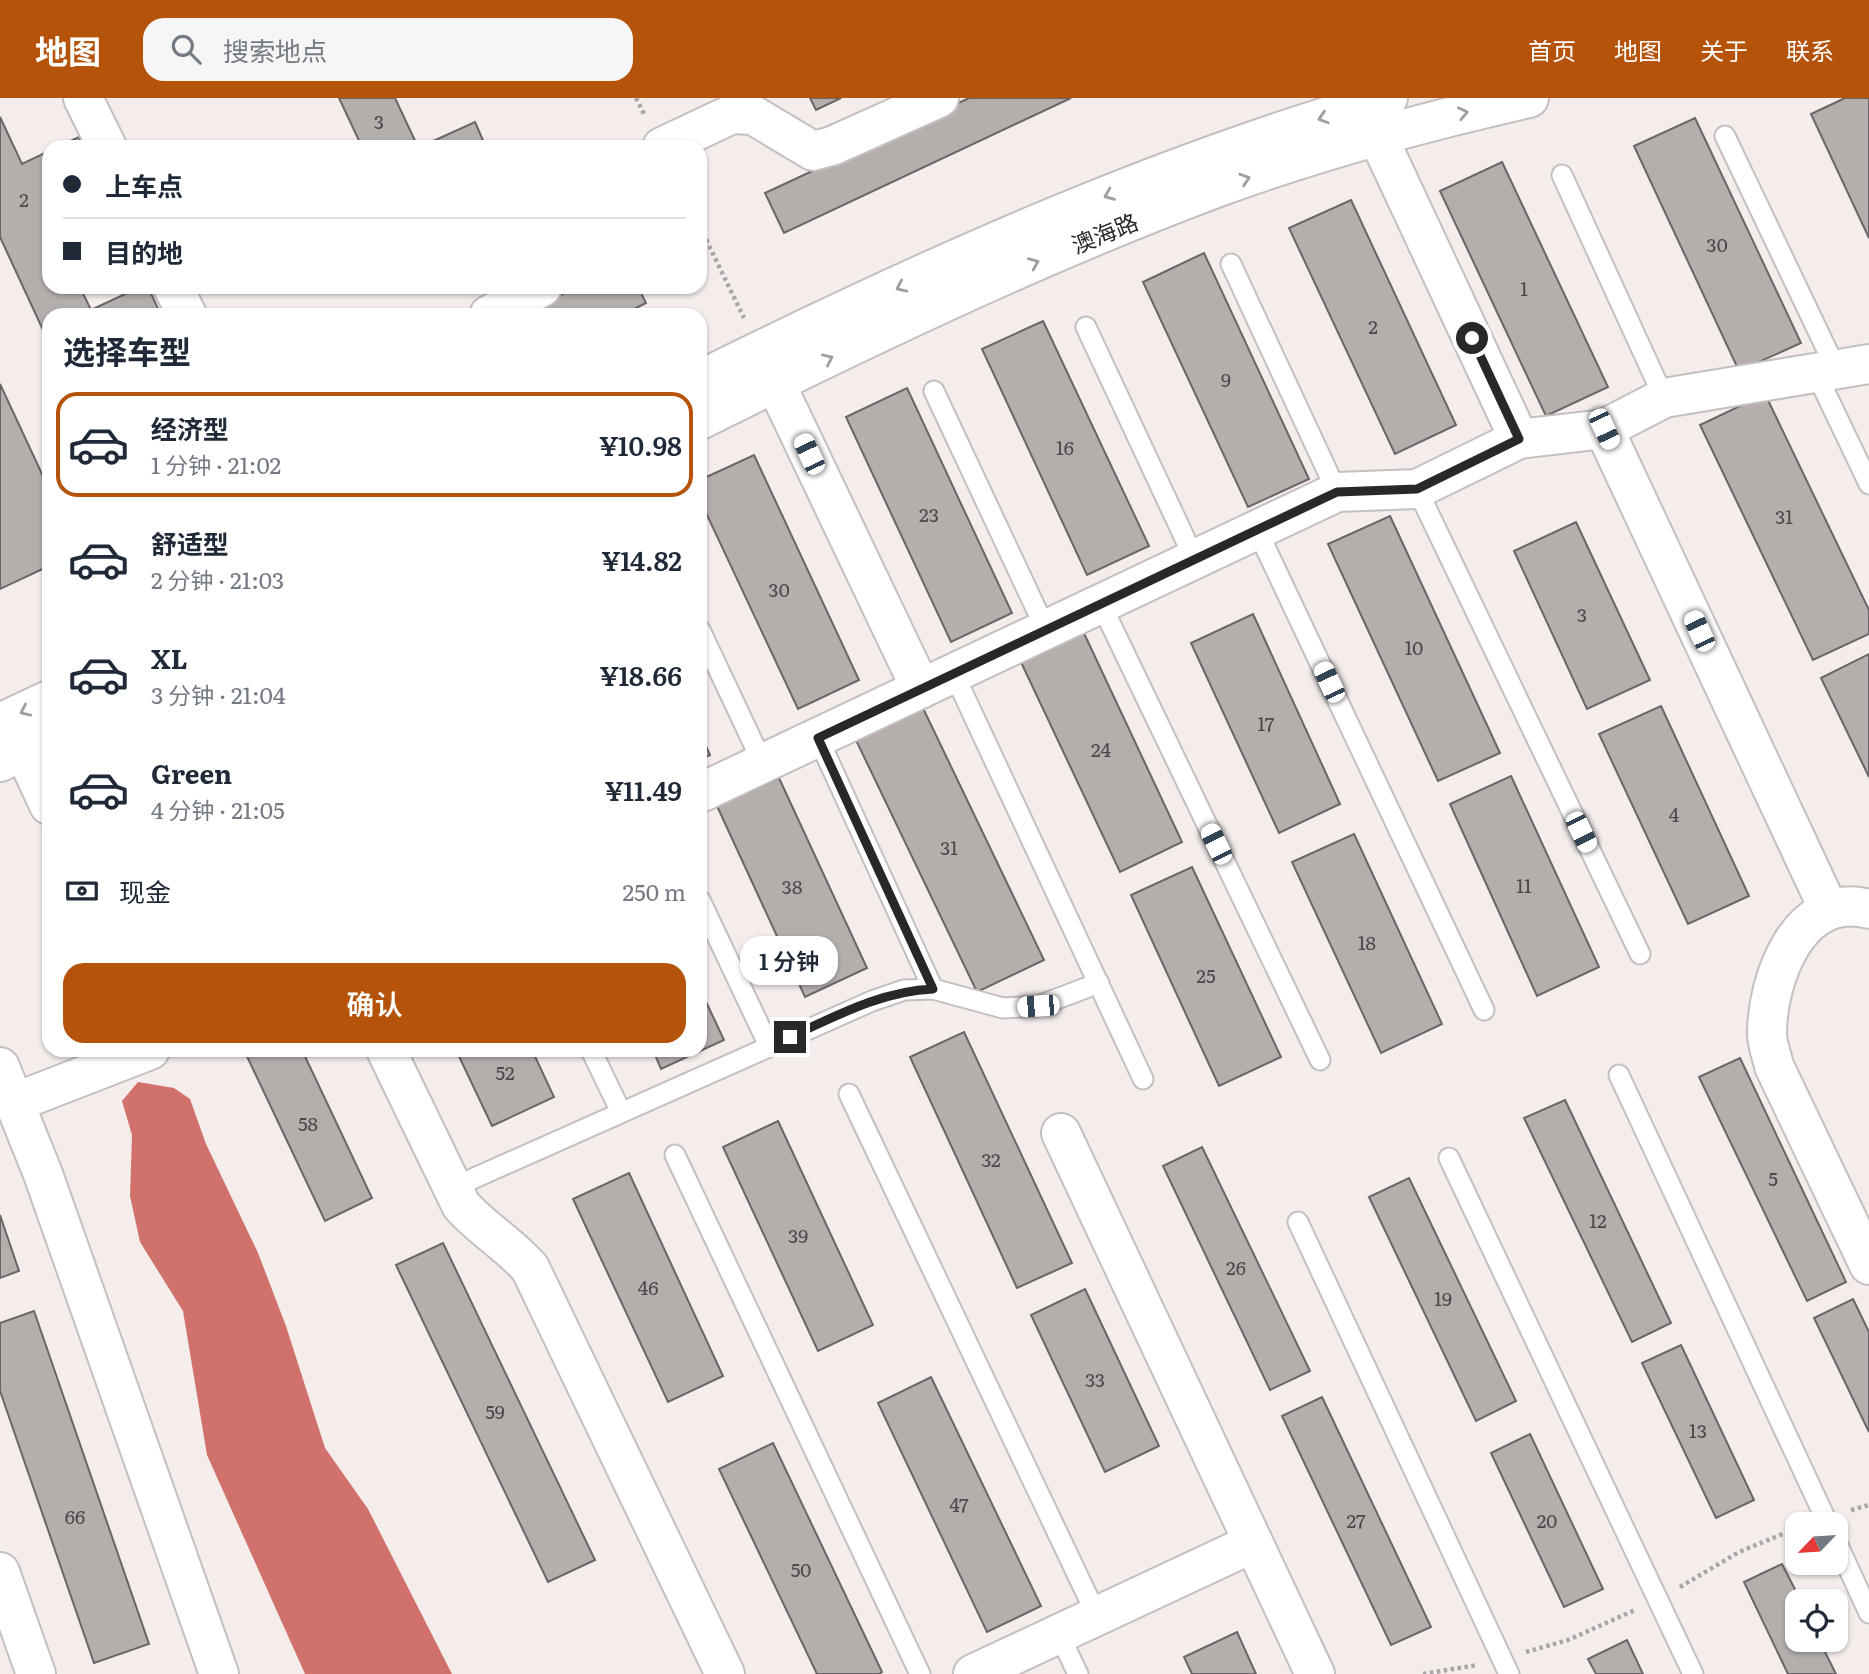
<!DOCTYPE html>
<html lang="zh">
<meta charset="utf-8">
<style>
body{margin:0;font-family:Literata,"Noto Sans SC",serif;background:#f6f6f7;color:#1f2937;height:100vh;display:flex;flex-direction:column;font-size:26px;white-space:nowrap}
*{box-sizing:border-box;margin:0}
p{font-size:23px;color:#747a83}
.icon{flex:none;width:38px;height:38px;fill:none;stroke:currentColor;stroke-width:2;stroke-linecap:round;stroke-linejoin:round}
.map{position:relative;flex:1;overflow:hidden}
.sheet{position:absolute;left:42px;top:210px;width:665px;height:749px;display:flex;flex-direction:column;background:#fff;border-radius:21px;box-shadow:0 2px 5px #0004}
.sheet>*{flex:none}
.banner{position:absolute;left:42px;top:42px;width:665px;height:154px;border-radius:21px;box-shadow:0 2px 5px #0004;display:grid;align-content:center;height:154px;padding:0 21px;background:#fff}
.needle{width:46px;rotate:245deg}
.tools{position:absolute;left:1785px;top:1414px;display:grid;gap:14px}
.tools a{display:grid;place-items:center;width:63px;height:63px;border-radius:14px;background:#fff;box-shadow:0 2px 5px #0004;font-size:35px}
.end{position:absolute;width:32px;height:32px;margin:-16px;border:9px solid #2a2727;background:#fff;box-shadow:0 0 0 4px #fff}
.from{border-radius:50%}
.bubble{position:absolute;height:49px;border-radius:21px;background:#fff;box-shadow:0 2px 5px #0004;font-size:23px;font-weight:600;line-height:49px;text-align:center}
.car{position:absolute;width:21px;height:42px;margin:-21px -10px;border-radius:9px;box-shadow:0 0 5px 2px #0007;background:linear-gradient(#fff 24%,#345 0 40%,#fff 0 76%,#345 0 86%,#fff 0)}
.banner b{display:flex;align-items:center;gap:24px;height:66px;font-size:26px}
.banner b+b{border-top:2px solid #e0e1e3}
.banner i{width:18px;height:18px;background:#1f2937}
ul{padding:0;list-style:none}
li{display:flex;align-items:center;gap:21px;height:105px;margin:0 14px 10px;padding:0 7px;border:4px solid transparent;border-radius:21px}
li div{flex:1}
li b{display:block;font-size:26px}
li em{font-style:normal;font-weight:600}
li.active{border-color:#b45309}
li>.icon{width:63px;height:63px;stroke-width:1.5}
h2{padding:0 21px;font-size:32px;line-height:84px}
.pay{display:flex;align-items:center;gap:18px;height:77px;padding:0 21px;font-size:26px}
.pay p{margin-inline-start:auto}
.action{display:flex;gap:14px;margin-top:auto;padding:14px 21px}
.action a{flex:1;height:80px;border-radius:21px;background:#b45309;color:#fff;font-size:28px;font-weight:600;line-height:80px;text-align:center}
header{display:flex;align-items:center;gap:42px;box-sizing:border-box;height:98px;padding:0 35px;background:#b45309;color:#fff}
header strong{font-size:33px}
nav{display:flex;gap:38px;margin-inline-start:auto;font-size:24px}
.search{width:490px;height:63px;background:#f6f6f7;display:flex;align-items:center;gap:18px;box-sizing:border-box;padding:0 24px;border-radius:21px;color:#747a83;font-size:26px}
.map>svg:first-child{display:block}
</style>
<header>
<strong>地图</strong>
<div class="search"><svg class="icon" aria-label="search" viewBox="0 0 24 24"><circle cx="10" cy="10" r="6"/><path d="M15 15l6 6"/></svg>搜索地点</div>
<nav><a>首页</a><a>地图</a><a>关于</a><a>联系</a></nav>
</header>
<div class="map">
<svg width="1869" height="1576" viewBox="0 0 1869 1576">
<rect width="100%" height="100%" fill="#f4edec"/>
<path fill="#d1716b" d="M138 984 174 990 190 1001 206 1046 258 1155 286 1228 325 1350 368 1411 452 1576H305L207 1357 183 1213 140 1144 130 1098 132 1037 122 1003Z"/>
<path fill="#b4aead" stroke="#6b6565" stroke-width="2" d="M339 0H395L418 49H362Z
M810 0H841L816 12Z
M969 0H1071L784 135 765 95Z
M1845 0H1869V140L1811 16Z
M0 19 22 66 49 53V189H80L91 212 140 189H148L161 217H49V245L0 139Z
M1695 20 1801 245 1739 273 1634 48Z
M475 24 486 49H420Z
M79 39 84 49H57Z
M1502 64 1608 289 1546 318 1440 93Z
M1351 102 1456 327 1395 356 1289 130Z
M1204 155 1309 381 1248 409 1143 184Z
M577 189H638L646 205 622 217H520Z
M1043 223 1149 448 1087 477 982 251Z
M0 286 49 391V468L0 491Z
M907 290 1012 515 951 544 846 319Z
M1765 296 1869 512V536L1813 562 1700 327Z
M754 357 859 582 798 611 700 402V382Z
M1390 418 1500 655 1438 683 1328 446Z
M1576 424 1650 582 1587 611 1514 453Z
M1253 516 1340 706 1279 735 1191 545Z
M1082 531 1182 744 1120 774 1019 560Z
M1869 556V679L1821 580Z
M921 606 1044 862 977 894 854 638Z
M1661 608 1749 798 1688 826 1599 636Z
M700 635 710 657 700 662Z
M1511 678 1599 869 1537 898 1450 706Z
M779 680 867 870 805 899 717 708Z
M1354 736 1442 926 1381 955 1292 764Z
M1192 769 1281 959 1219 988 1131 797Z
M700 891 724 942 661 971 653 952H700Z
M964 934 1072 1165 1017 1190 910 959Z
M244 952H302L372 1100 325 1123Z
M456 952H532L554 999 492 1028Z
M1740 960 1846 1184 1807 1203 1699 979Z
M1565 1002 1671 1225 1632 1244 1524 1020Z
M778 1023 873 1227 818 1253 723 1049Z
M1202 1049 1310 1273 1270 1292 1163 1068Z
M629 1075 723 1278 668 1304 573 1101Z
M1409 1080 1516 1303 1476 1323 1369 1099Z
M0 1117 19 1173 0 1180Z
M443 1145 595 1462 548 1484 396 1167Z
M1085 1191 1159 1348 1105 1374 1031 1217Z
M1853 1201 1869 1234V1334L1814 1220Z
M34 1213 149 1546 94 1565 0 1293V1225Z
M1681 1247 1754 1402 1716 1420 1642 1265Z
M931 1279 1041 1508 987 1534 878 1305Z
M1322 1299 1431 1529 1391 1547 1282 1318Z
M1530 1336 1603 1491 1564 1509 1491 1355Z
M773 1345 882 1574 879 1576H817L719 1371Z
M1782 1466 1801 1503H1797V1542H1819L1836 1576H1788L1744 1484Z
M1237 1534 1256 1576H1192L1184 1559Z
M1627 1542 1643 1576H1596L1588 1561Z"/>
<g fill="none" stroke-linecap="round" stroke-linejoin="round">
<defs>
<path id="service" d="M1725 38 1836 271
M1562 77 1664 300
M1231 166 1337 394
M1086 229 1195 462
M1816 275 1869 386
M934 293 1046 532
M1417 391 1640 856
M1257 432 1484 912
M1101 506 1320 962
M700 532 763 666
M954 576 1143 981
M818 640 933 891
M700 802 769 948
M591 952 621 1014
M1619 977 1828 1426
M849 996 1097 1518
M675 1057 920 1576
M1449 1060 1693 1576
M452 1090 872 903 904 892 933 891 1003 910 1038 908 1099 885
M1298 1124 1509 1576
M1836 1443 1869 1515
M1059 1536 1078 1576"/>
<path id="minor" d="M83 0 107 49
M1378 39 1519 341
M662 49 732 16 753 17 813 53 832 48 939 0
M173 189 187 217
M489 217 542 189
M761 255 921 591
M1604 331 1829 812
M24 653 49 707
M700 695 1337 394 1417 391 1519 341 1604 331 1664 300 1869 266
M1869 811C1799 792 1767 881 1767 936 1767 946 1772 958 1774 968L1869 1167
M386 952 461 1107C482 1131 509 1146 530 1170L725 1576
M0 969 43 1076 219 1576
M16 1004 150 952
M1061 1035 1315 1576
M0 1474 36 1576
M973 1576 1253 1445"/>
<path id="secondary" d="M700 282C922 172 1150 69 1388 0
M700 322C867 239 1038 157 1213 91 1316 53 1423 24 1529 0
M0 625 49 602
M0 664 49 641"/>
</defs>
<use href="#service" stroke="#c5bfbe" stroke-width="23"/>
<use href="#minor" stroke="#c5bfbe" stroke-width="42"/>
<use href="#secondary" stroke="#c5bfbe" stroke-width="42"/>
<path stroke="#aba5a5" stroke-width="4.5" stroke-dasharray="3.5 3.5" stroke-linecap="butt" d="M636 0 645 18
M700 129 744 220
M1851 1412 1869 1407
M1680 1489 1739 1454 1797 1430
M1526 1554 1568 1542 1635 1512
M1423 1576 1477 1567"/>
<use href="#service" stroke="#fff" stroke-width="19"/>
<use href="#minor" stroke="#fff" stroke-width="38"/>
<use href="#secondary" stroke="#fff" stroke-width="38"/>
</g>
<defs><path id="oneway-chevron" d="M-2-3.5L2.5 0L-2 3.5" fill="none" stroke-width="1.6" stroke-linecap="round" stroke-linejoin="round" transform="scale(1.75)"/></defs>
<g stroke="#9f9e9e">
<use href="#oneway-chevron" transform="translate(1463 15) rotate(-12)"/>
<use href="#oneway-chevron" transform="translate(1323 20) rotate(162)"/>
<use href="#oneway-chevron" transform="translate(1245 81) rotate(-18)"/>
<use href="#oneway-chevron" transform="translate(1109 97) rotate(158)"/>
<use href="#oneway-chevron" transform="translate(1034 165) rotate(-23)"/>
<use href="#oneway-chevron" transform="translate(901 189) rotate(155)"/>
<use href="#oneway-chevron" transform="translate(828 261) rotate(-25)"/>
<use href="#oneway-chevron" transform="translate(25 613) rotate(155)"/>
</g>
<g fill="none" stroke-linecap="round" stroke-linejoin="round">
<path stroke="#2a2727" stroke-width="9" d="M790 939C836 918 882 893 933 891L818 640 1337 394 1417 391 1519 341 1472 240"/>
</g>
<g text-anchor="middle" stroke-width="5" stroke-linejoin="round" paint-order="stroke">
<g font-size="19" fill="#4c4948">
<text x="379" y="31">3</text>
<text x="24" y="109">2</text>
<text x="1717" y="154">30</text>
<text x="1524" y="198">1</text>
<text x="1373" y="236">2</text>
<text x="1226" y="289">9</text>
<text x="1065" y="357">16</text>
<text x="929" y="424">23</text>
<text x="1784" y="426">31</text>
<text x="779" y="499">30</text>
<text x="1582" y="524">3</text>
<text x="1414" y="557">10</text>
<text x="1266" y="633">17</text>
<text x="1101" y="659">24</text>
<text x="1674" y="724">4</text>
<text x="949" y="757">31</text>
<text x="1524" y="795">11</text>
<text x="792" y="796">38</text>
<text x="1367" y="852">18</text>
<text x="1206" y="885">25</text>
<text x="505" y="982">52</text>
<text x="308" y="1033">58</text>
<text x="991" y="1069">32</text>
<text x="1773" y="1088">5</text>
<text x="1598" y="1130">12</text>
<text x="798" y="1145">39</text>
<text x="1236" y="1177">26</text>
<text x="648" y="1197">46</text>
<text x="1443" y="1208">19</text>
<text x="1095" y="1289">33</text>
<text x="495" y="1321">59</text>
<text x="1698" y="1340">13</text>
<text x="959" y="1414">47</text>
<text x="75" y="1426">66</text>
<text x="1356" y="1430">27</text>
<text x="1547" y="1430">20</text>
<text x="801" y="1479">50</text>
</g>
<g font-size="23" fill="#2a2727" stroke="#fff">
<text transform="translate(1105 136) rotate(-22)" y="8">澳海路</text>
</g>
</g>
</svg>
<div class="tools">
<a><svg class="needle" viewBox="-14 -14 28 28"><path d="M0-13l5 13h-10z" fill="#e53935"/><path d="M0 13l5-13h-10z" fill="#747a83"/></svg></a>
<a><svg class="icon" aria-label="locate" viewBox="0 0 24 24"><circle cx="12" cy="12" r="6"/><path d="M12 2v4M12 18v4M2 12h4M18 12h4"/></svg></a>
</div>
<i class="end from" style="left:1472px;top:240px"></i>
<i class="end" style="left:790px;top:939px"></i>
<div class="bubble" style="left:740px;top:838px;width:98px">1 分钟</div>
<i class="car" style="left:1604px;top:331px;rotate:155deg"></i>
<i class="car" style="left:809px;top:356px;rotate:335deg"></i>
<i class="car" style="left:1699px;top:533px;rotate:335deg"></i>
<i class="car" style="left:1329px;top:584px;rotate:335deg"></i>
<i class="car" style="left:1581px;top:734px;rotate:154deg"></i>
<i class="car" style="left:1216px;top:746px;rotate:334deg"></i>
<i class="car" style="left:1038px;top:908px;rotate:266deg"></i>
<div class="banner">
<b><i class="from"></i>上车点</b>
<b><i></i>目的地</b>
</div>
<section class="sheet">
<h2>选择车型</h2>
<ul>
<li class="active"><svg class="icon" aria-label="car" viewBox="0 0 24 24"><path d="M5 17H2v-5l4-1 3-4h7l3 4 3 1v5h-3M9 17h6M6 11h13"/><circle cx="7" cy="17" r="2"/><circle cx="17" cy="17" r="2"/></svg><div><b>经济型</b><p>1 分钟 · 21:02</p></div><em>¥10.98</em></li>
<li><svg class="icon" aria-label="car" viewBox="0 0 24 24"><path d="M5 17H2v-5l4-1 3-4h7l3 4 3 1v5h-3M9 17h6M6 11h13"/><circle cx="7" cy="17" r="2"/><circle cx="17" cy="17" r="2"/></svg><div><b>舒适型</b><p>2 分钟 · 21:03</p></div><em>¥14.82</em></li>
<li><svg class="icon" aria-label="car" viewBox="0 0 24 24"><path d="M5 17H2v-5l4-1 3-4h7l3 4 3 1v5h-3M9 17h6M6 11h13"/><circle cx="7" cy="17" r="2"/><circle cx="17" cy="17" r="2"/></svg><div><b>XL</b><p>3 分钟 · 21:04</p></div><em>¥18.66</em></li>
<li><svg class="icon" aria-label="car" viewBox="0 0 24 24"><path d="M5 17H2v-5l4-1 3-4h7l3 4 3 1v5h-3M9 17h6M6 11h13"/><circle cx="7" cy="17" r="2"/><circle cx="17" cy="17" r="2"/></svg><div><b>Green</b><p>4 分钟 · 21:05</p></div><em>¥11.49</em></li>
</ul>
<div class="pay"><svg class="icon" aria-label="cash" viewBox="0 0 24 24"><path d="M3 7h18v10H3z"/><circle cx="12" cy="12" r="2"/></svg>现金<p>250 m</p></div>
<div class="action"><a>确认</a></div>
</section>
</div>
